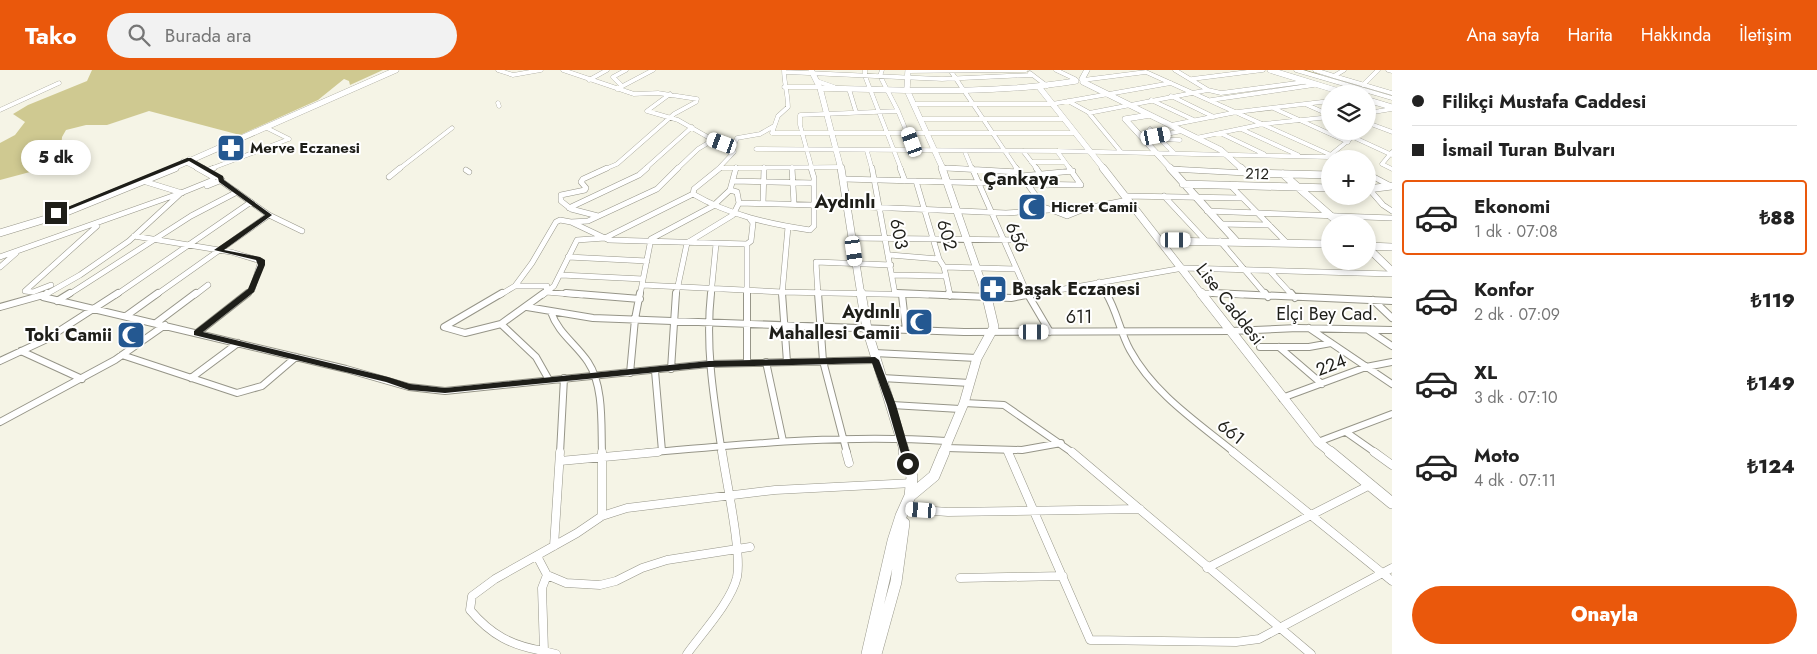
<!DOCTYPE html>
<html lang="tr">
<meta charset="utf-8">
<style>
body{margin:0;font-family:Jost,sans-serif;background:#f2f2f2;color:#222;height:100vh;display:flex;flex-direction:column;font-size:19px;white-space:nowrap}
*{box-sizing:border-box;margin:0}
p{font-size:16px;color:#767676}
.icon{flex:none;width:28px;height:28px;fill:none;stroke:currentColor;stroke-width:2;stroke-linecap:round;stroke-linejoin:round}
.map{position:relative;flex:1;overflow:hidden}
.drawer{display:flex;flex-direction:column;background:#fff;width:425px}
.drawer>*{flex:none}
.guide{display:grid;align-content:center;height:110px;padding:0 20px;background:#fff}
.controls{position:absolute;left:1321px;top:15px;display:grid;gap:10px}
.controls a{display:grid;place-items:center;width:55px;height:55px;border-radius:50%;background:#fff;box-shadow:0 2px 8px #0003;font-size:25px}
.end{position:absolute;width:22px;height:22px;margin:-11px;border:6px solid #1e1e19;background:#fff;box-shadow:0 0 0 2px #fff}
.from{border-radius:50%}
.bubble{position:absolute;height:35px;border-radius:18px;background:#fff;box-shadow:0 2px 8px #0003;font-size:16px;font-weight:800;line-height:35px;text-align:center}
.car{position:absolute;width:15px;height:30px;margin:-15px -8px;border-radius:6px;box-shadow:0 0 4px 1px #0007;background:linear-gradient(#fff 24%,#345 0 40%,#fff 0 76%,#345 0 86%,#fff 0)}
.guide b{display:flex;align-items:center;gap:18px;height:48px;font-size:19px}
.guide b+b{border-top:1px solid #e0e0e0}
.guide i{width:12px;height:12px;background:#222}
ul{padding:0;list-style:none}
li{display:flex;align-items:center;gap:15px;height:75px;margin:0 10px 8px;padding:0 10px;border:2px solid transparent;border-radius:5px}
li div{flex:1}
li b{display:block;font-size:19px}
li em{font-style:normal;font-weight:800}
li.selected{border-color:#ea580c}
li>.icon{width:45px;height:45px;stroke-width:1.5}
.cta{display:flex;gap:10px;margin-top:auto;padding:10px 20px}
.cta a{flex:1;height:58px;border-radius:30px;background:#ea580c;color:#fff;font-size:20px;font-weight:800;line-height:58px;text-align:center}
header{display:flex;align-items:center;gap:30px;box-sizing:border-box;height:70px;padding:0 25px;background:#ea580c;color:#fff}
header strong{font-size:24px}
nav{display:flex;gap:28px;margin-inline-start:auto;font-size:18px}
.search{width:350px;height:45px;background:#f2f2f2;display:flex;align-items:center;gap:12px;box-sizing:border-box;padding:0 18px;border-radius:28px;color:#767676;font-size:19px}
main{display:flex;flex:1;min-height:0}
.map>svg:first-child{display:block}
</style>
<header>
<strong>Tako</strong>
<div class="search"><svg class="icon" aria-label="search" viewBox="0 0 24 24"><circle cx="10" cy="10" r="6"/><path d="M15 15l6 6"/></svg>Burada ara</div>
<nav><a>Ana sayfa</a><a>Harita</a><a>Hakkında</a><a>İletişim</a></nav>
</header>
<main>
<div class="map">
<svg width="1392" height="584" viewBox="0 0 1392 584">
<rect width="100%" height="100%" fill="#f5f4e6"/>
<path fill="#cfc991" d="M92 0H383L350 15 349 11 344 9 318 30 240 65 149 41 107 55H86L66 60 62 67 60 94 0 110V73L15 65 25 52 13 44 28 35 87 11Z"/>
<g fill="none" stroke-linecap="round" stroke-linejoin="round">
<path stroke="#a7a063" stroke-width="1" d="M1304 0 1320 5"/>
<defs>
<path id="street-far3" d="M498 0 513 5 541 0
M563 0 634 24 658 23 697 29 696 32 674 44 617 94 605 99
M784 0C784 13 788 24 788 37L778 46 772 63H1074
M865 0V6L901 99
M950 0 1017 99
M1056 0 1075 9
M1175 0 1208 20 1221 23 1304 12
M1296 0 1392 28
M1315 0 1334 6
M1344 0 1334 6 1392 23
M1388 0 1392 1
M908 1 1026 0
M785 2 942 9 1032 5
M1030 3 1047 16
M1192 9 1263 0
M589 10 607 0
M1083 10 1146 2 1340 89
M817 11 834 17
M1363 15 1378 0
M622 16 613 7 626 0
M784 17H819
M617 19 653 0
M849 19 856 42
M670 24 647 41 678 50 713 70
M1171 26 1214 47
M1151 30 1194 50
M1211 30 1314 15
M1068 31 1088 42 1121 82
M498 33 499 36
M914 34H1052L1171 13
M1305 34 1330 45
M1273 38 1348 72
M0 40 59 13
M898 41 915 82
M1089 43 1208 20
M1368 43 1392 39
M921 49H1064
M1368 53 1392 62
M1171 55 1237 42 1330 31
M267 58 289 69
M1150 59 1174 83
M1241 59 1298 85
M1220 63 1264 84
M1139 65 1156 66 1182 61
M1353 67 1392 85
M1196 68 1263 54 1330 47
M1160 69 1180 70
M733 78 737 68 760 64 774 56
M756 79 1057 81 1328 87 1360 61
M867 81 872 99
M1023 81 1037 99
M1057 81 1070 99
M965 82 972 99
M1392 82 1382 94 1392 99
M189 89 205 99
M183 91 199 99
M1031 92H1065
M792 97V99
M720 98 841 97
M943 98 970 99
M210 99 289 69
M399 99 452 58
M645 99 692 57
M677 99 698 79 713 70 733 78 734 82 718 99
M735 99 736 97
M764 99V97
M812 99 800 55V45L898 41 880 6 882 0
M1171 99H1180"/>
<path id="street-far2" d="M203 98 222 110 207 116
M792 98 794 134
M872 98 895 224
M900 98 905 111
M947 98 1018 102
M972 98 1028 225
M1016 98 1044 137 1067 146 1087 138 1128 130
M1036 98 1048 115
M1171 99 1246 103
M209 100 214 98
M466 100 469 102
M1368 104 1391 116
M1021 106 1073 101
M389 107 400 98
M844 109 987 113
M143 111 182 123
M221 111 269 145 302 161
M734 111 813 113
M916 111 939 189 944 197 950 225
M1028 114 1081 115 1069 98
M1230 115 1287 173
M1369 119 1383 135 1392 141
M693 124C729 145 769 154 810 160L814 156V108L811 98
M1124 126 1241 128
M1164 126 1205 170
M739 133 813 135
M763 133 764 98
M847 136 1006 143 1049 140
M569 138 639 105 647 98
M1207 141 1392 148
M598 146 571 139 561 131V125L585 120 586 118 581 112 583 109 607 98
M571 152 588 151 657 119 678 98
M1220 154 1269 155
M134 166 231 182 261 191 252 220 246 225
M852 168 1024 170
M1220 171 1266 225
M890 185 939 189
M0 187 178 124
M568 187 647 191
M0 197 16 183
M944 197 1015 199
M1270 201 1292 225
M561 205 643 209
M893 205 946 206
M1099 212 1107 225
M51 215 33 222 25 221 97 156
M643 215 782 222 928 225
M1202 223 1243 225
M45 225 80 205 129 171 181 123 213 110V107L197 98
M68 225 191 146 237 122
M116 225 251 132
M156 225 269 145
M195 225 208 215
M500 225 515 216
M543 225 554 216 577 170 605 168 693 124 694 119 720 98
M582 225 546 222 547 216H515L532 193 556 152 560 150 571 152 609 170 747 174
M640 225 651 169 713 136 730 120 736 98
M676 225 687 173 733 145 739 133 737 122 730 120
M711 225 716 174
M747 225V174L751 171 753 153 750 149
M782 225 788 157
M818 225 816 192 891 195
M1030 225 1183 198 1392 204"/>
<path id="street-far1" d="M47 223 43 227 346 299 409 317 445 321 709 294 875 290
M544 223 501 254 536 287 549 310
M566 223 640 229
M711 223C705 278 714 330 722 383
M747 223V293
M782 223 787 292
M818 223 823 291 847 383
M897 223 1011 228 1037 223
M949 223 950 226
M1027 223 1050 262
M1106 223C1117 241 1120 262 1130 280 1154 324 1197 352 1235 383
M1213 223 1392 231
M1265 223 1268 227
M1291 223 1295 228
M902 225 906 260
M1373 230 1392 248
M57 231 70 223
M0 237 43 225
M527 237 593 248 964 262 1231 261 1298 258 1392 260
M551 242C558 263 576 274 588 292 604 316 601 355 602 383
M126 246 158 223
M156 253 196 223
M501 254 465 263 444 257 502 223
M1309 258 1392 314
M1368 260 1392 276
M197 263 248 223
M1260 277H1309L1331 273
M1279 277 1322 314
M21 281 82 309
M874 283 977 288
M122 285 237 323 262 316 296 287
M0 291 45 270 118 223
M766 292 783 371
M671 299 676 223
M655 301 662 381
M630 303 635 249 640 223
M191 308 238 273
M882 308 970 313
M1282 328 1366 297 1392 292
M964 333 1004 335 1073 383
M892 335 960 339
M0 352 115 290 165 255
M1346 362 1376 383
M1318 372 1392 344
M946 378 1022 380 1061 373
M1007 380 1009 383
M560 383 564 308
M644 383C745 374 845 364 946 371"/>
<path id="street" d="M846 382 849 393
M1008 382 1090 570 1236 572 1259 569 1392 498
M1072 382 1311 584
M1233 382 1392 511
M1374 382 1392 395
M560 391 658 382
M908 439 948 442 1140 439
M602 446V382
M554 476 560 382
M537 486 547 505 566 513 600 515 616 511 642 498 667 490 750 477
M1207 498 1370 415
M547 505 542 518 544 581 556 584
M960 508 1063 506
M544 581C512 576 491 565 470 540L472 526 495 509 577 463 602 446 627 438 775 420 913 413
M687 584C702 563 731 532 737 507 742 483 726 410 722 382"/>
<path id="secondary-far3" d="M811 0 820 18 841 99
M908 0 907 20 943 99
M1270 0 1348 24
M1082 9 1087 0
M1083 12 1221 80 1242 99
M1039 17 1104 99
M820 18C906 20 991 25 1076 11
M1368 30 1392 37
M1150 45 1125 49 1171 99
M171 99 396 0"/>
<path id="secondary-far2" d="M841 98 861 225
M942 98 986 225
M1103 98 1202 225
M1170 98 1236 171
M1241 98 1246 103 1330 105
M1283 104 1340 154
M1183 114 1330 118
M1368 119 1392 116
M0 163 59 145 175 98
M1161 171 1330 174
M1368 176 1392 177
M1368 178 1392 201"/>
<path id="secondary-far1" d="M861 223 867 259 905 383
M1201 223 1318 372 1332 383
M943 383 964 333 977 288 994 257 986 223"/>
<path id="secondary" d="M904 382 912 407 910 426
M1330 382 1392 433
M867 584 893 471 901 446 910 426 934 406 944 382
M876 584 896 512 904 453"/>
</defs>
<use href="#street-far3" stroke="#969588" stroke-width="4.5"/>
<use href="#street-far2" stroke="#969588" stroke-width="6"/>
<use href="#street-far1" stroke="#969588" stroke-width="8"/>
<use href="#street" stroke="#969588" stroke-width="9"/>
<use href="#secondary-far3" stroke="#969588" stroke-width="6"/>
<use href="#secondary-far2" stroke="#969588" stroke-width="8"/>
<use href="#secondary-far1" stroke="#969588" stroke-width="10"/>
<use href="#secondary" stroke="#969588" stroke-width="12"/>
<use href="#street-far3" stroke="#fff" stroke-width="4"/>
<use href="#street-far2" stroke="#fff" stroke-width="5"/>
<use href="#street-far1" stroke="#fff" stroke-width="6"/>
<use href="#street" stroke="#fff" stroke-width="8"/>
<use href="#secondary-far3" stroke="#fff" stroke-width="5.5"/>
<use href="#secondary-far2" stroke="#fff" stroke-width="7"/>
<use href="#secondary-far1" stroke="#fff" stroke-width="9"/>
<use href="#secondary" stroke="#fff" stroke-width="11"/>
</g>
<path fill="#1e1e19" d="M187 88H191L223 106 224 110 272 145 224 180 260 187 265 190V195L254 222 203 262 388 307 410 314 445 318 709 291 875 287 879 290 896 335 913 394 908 398 904 394 887 335 872 293 709 297 445 323 409 320 386 312 194 265V261L248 219 258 195 256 190 214 180 265 145 219 112 218 108 189 91 58 144 53 143Z"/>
<defs>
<symbol id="pharmacy-square" viewBox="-11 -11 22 22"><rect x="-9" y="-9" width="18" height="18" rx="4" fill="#245891" stroke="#fff"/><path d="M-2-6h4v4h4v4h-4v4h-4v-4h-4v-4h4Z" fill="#fff"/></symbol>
<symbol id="mosque-square" viewBox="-11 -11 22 22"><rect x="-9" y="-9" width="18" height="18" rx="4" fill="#245891" stroke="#fff"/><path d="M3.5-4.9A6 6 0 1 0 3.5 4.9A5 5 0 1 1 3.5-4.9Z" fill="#fff"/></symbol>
</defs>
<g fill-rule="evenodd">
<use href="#pharmacy-square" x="215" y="62" width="32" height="32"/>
<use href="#mosque-square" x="1016" y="121" width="32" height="32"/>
<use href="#pharmacy-square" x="977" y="203" width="32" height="32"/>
<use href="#mosque-square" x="903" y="236" width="32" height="32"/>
<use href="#mosque-square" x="115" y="249" width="32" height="32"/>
</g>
<g text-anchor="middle" stroke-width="4" stroke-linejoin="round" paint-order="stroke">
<g font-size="15" font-weight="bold" fill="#1e1e19" stroke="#fff" text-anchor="start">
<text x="250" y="83">Merve Eczanesi</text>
<text x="1051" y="142">Hicret Camii</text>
</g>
<g font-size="15" fill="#1e1e19" stroke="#fff">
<text transform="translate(1257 104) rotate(2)" y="5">212</text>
</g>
<g font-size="18" fill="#1e1e19" stroke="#fff">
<text transform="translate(899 164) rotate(78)" y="6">603</text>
<text transform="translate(947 165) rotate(73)" y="6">602</text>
<text transform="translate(1017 167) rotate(65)" y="6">656</text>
<text transform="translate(1230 234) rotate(52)" y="6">Lise Caddesi</text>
<text x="1327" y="250">Elçi Bey Cad.</text>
<text x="1079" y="253">611</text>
<text transform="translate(1331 295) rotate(-21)" y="6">224</text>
<text transform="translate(1231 362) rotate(38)" y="6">661</text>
</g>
<g font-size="18" font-weight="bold" fill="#1e1e19" stroke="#fff" text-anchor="end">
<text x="1012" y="225" text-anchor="start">Başak Eczanesi</text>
<text x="900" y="248">Aydınlı<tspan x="900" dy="21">Mahallesi Camii</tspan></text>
<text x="112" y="271">Toki Camii</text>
</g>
<g font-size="19" font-weight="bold" fill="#1e1e19" stroke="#fff">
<text x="1021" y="115">Çankaya</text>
<text x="845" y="138">Aydınlı</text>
</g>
</g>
</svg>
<div class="controls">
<a><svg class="icon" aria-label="layers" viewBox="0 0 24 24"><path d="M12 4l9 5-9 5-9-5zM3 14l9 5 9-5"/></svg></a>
<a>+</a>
<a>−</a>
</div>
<i class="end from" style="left:908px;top:394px"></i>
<i class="end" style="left:56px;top:143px"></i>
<div class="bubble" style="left:21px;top:70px;width:70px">5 dk</div>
<i class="car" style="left:1156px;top:66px;rotate:79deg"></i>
<i class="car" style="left:912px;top:72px;rotate:340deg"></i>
<i class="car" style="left:722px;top:73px;rotate:290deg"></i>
<i class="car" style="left:1176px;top:170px;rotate:90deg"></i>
<i class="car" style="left:854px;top:181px;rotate:172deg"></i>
<i class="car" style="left:1034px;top:262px;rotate:90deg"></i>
<i class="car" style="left:921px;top:440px;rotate:274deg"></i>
</div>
<section class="drawer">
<div class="guide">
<b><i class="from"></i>Filikçi Mustafa Caddesi</b>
<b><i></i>İsmail Turan Bulvarı</b>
</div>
<ul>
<li class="selected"><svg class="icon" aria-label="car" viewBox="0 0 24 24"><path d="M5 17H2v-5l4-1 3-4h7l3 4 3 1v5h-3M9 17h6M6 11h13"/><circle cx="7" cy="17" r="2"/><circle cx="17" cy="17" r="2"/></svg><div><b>Ekonomi</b><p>1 dk · 07:08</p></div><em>₺88</em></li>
<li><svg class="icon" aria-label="car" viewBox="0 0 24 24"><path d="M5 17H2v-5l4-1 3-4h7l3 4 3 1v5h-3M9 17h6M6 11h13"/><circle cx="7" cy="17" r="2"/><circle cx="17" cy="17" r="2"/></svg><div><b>Konfor</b><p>2 dk · 07:09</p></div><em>₺119</em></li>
<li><svg class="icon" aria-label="car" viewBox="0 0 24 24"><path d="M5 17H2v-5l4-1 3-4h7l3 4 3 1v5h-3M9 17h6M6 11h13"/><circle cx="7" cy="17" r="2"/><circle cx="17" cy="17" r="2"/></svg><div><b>XL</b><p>3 dk · 07:10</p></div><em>₺149</em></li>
<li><svg class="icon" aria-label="car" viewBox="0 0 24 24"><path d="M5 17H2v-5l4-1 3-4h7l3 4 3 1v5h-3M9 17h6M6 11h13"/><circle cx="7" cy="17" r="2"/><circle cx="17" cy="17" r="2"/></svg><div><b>Moto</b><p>4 dk · 07:11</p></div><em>₺124</em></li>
</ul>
<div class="cta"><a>Onayla</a></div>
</section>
</main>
